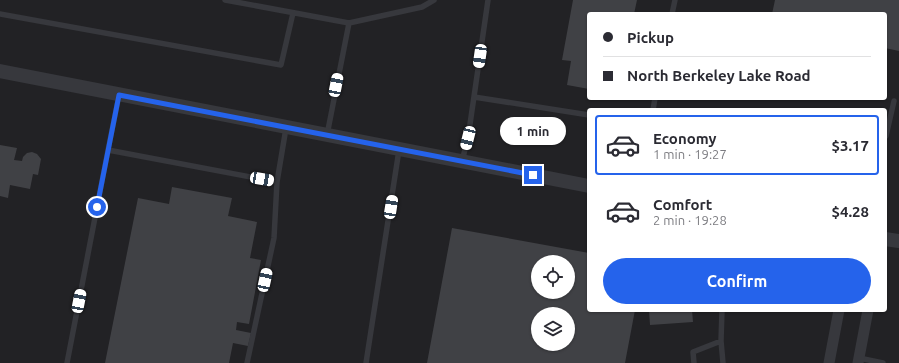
<!DOCTYPE html>
<meta charset="utf-8">
<style>
body{margin:0;font-family:Ubuntu,sans-serif;background:#f2f2f3;color:#2b2b33;height:100vh;display:flex;flex-direction:column;font-size:15px;white-space:nowrap}
*{box-sizing:border-box;margin:0}
p{font-size:13px;color:#7c7c81}
.icon{flex:none;width:22px;height:22px;fill:none;stroke:currentColor;stroke-width:2;stroke-linecap:round;stroke-linejoin:round}
.map{position:relative;flex:1;overflow:hidden}
.sheet{position:absolute;left:587px;top:108px;width:300px;height:204px;display:flex;flex-direction:column;background:#fff;border-radius:4px;box-shadow:0 1px 3px #0004}
.sheet>*{flex:none}
.hud{position:absolute;left:587px;top:12px;width:300px;height:88px;border-radius:4px;box-shadow:0 1px 3px #0004;display:grid;align-content:center;height:88px;padding:0 16px;background:#fff}
.controls{position:absolute;left:531px;top:255px;display:grid;gap:8px}
.controls a{display:grid;place-items:center;width:44px;height:44px;border-radius:50%;background:#fff;box-shadow:0 1px 3px #0004;font-size:20px}
.end{position:absolute;width:18px;height:18px;margin:-9px;border:5px solid #2563eb;background:#fff;box-shadow:0 0 0 2px #fff}
.from{border-radius:50%}
.bubble{position:absolute;height:28px;border-radius:14px;background:#fff;box-shadow:0 1px 3px #0004;font-size:13px;font-weight:600;line-height:28px;text-align:center}
.car{position:absolute;width:12px;height:24px;margin:-12px -6px;border-radius:5px;box-shadow:0 0 3px 1px #0007;background:linear-gradient(#fff 24%,#345 0 40%,#fff 0 76%,#345 0 86%,#fff 0)}
.hud b{display:flex;align-items:center;gap:14px;height:38px;font-size:15px}
.hud b+b{border-top:1px solid #e1e1e2}
.hud i{width:10px;height:10px;background:#2b2b33}
ul{padding:7px 0 0;list-style:none}
li{display:flex;align-items:center;gap:12px;height:60px;margin:0 8px 6px;padding:0 8px;border:2px solid transparent;border-radius:4px}
li div{flex:1}
li b{display:block;font-size:15px}
li em{font-style:normal;font-weight:600}
li.on{border-color:#2563eb}
li>.icon{width:36px;height:36px;stroke-width:1.5}
.primary-button{display:flex;gap:8px;margin-top:auto;padding:8px 16px}
.primary-button a{flex:1;height:46px;border-radius:24px;background:#2563eb;color:#fff;font-size:16px;font-weight:600;line-height:46px;text-align:center}
.map>svg:first-child{display:block}
</style>
<div class="map">
<svg width="899" height="363" viewBox="0 0 899 363">
<rect width="100%" height="100%" fill="#161618"/>
<path fill="#222225" fill-rule="evenodd" d="M0 0H899V363H0ZM589 14H885V98H589ZM589 110H885V310H589ZM538 262H568V292H538ZM538 314H568V344H538Z"/>
<path fill="#404145" fill-rule="evenodd" d="M573 0H637L634 14H589V89L567 85 571 61 562 60Z
M775 0H899V51L885 48V14H772Z
M0 145 17 148 14 160 22 161 23 157 27 153 32 152 37 154 41 159 38 175 33 174 30 189 10 185 8 198 0 196Z
M172 187 232 198 228 216 257 222 250 258 261 260 249 324 237 322 236 330 251 333 248 346 233 343 229 363H105L138 198 169 204Z
M452 228 589 253V310H635L625 363H427ZM538 262H568V292H538ZM538 314H568V344H538Z
M649 310H692L693 322 650 325Z"/>
<g fill="none" stroke-linecap="round" stroke-linejoin="round">
<path stroke="#37383d" stroke-width="5.5" d="M225 0 349 23 327 135
M0 14 281 65 293 13
M672 14 675 0
M349 23 422 7 434 0
M119 95 108 150 277 182 286 128
M474 97 589 115
M653 110 655 98
M886 136 894 101
M462 161 468 138 488 0
M722 310 721 341 723 363
M859 358 883 363
M67 363 108 150
M247 363 274 238 277 182
M366 363 399 150
M694 363 693 352 721 341"/>
<path stroke="#37383d" stroke-width="11" d="M829 363 839 310
M858 363 868 310"/>
<path stroke="#37383d" stroke-width="14" d="M0 71 589 186
M885 239 899 241"/>
</g>
<g fill="none" stroke-linecap="round" stroke-linejoin="round">
<path stroke="#2563eb" stroke-width="5" d="M97 207 119 95 533 175"/>
</g>
</svg>
<div class="controls">
<a><svg class="icon" aria-label="locate" viewBox="0 0 24 24"><circle cx="12" cy="12" r="6"/><path d="M12 2v4M12 18v4M2 12h4M18 12h4"/></svg></a>
<a><svg class="icon" aria-label="layers" viewBox="0 0 24 24"><path d="M12 4l9 5-9 5-9-5zM3 14l9 5 9-5"/></svg></a>
</div>
<i class="end from" style="left:97px;top:207px"></i>
<i class="end" style="left:533px;top:175px"></i>
<div class="bubble" style="left:500px;top:117px;width:66px">1 min</div>
<i class="car" style="left:480px;top:56px;rotate:188deg"></i>
<i class="car" style="left:336px;top:85px;rotate:11deg"></i>
<i class="car" style="left:468px;top:138px;rotate:194deg"></i>
<i class="car" style="left:262px;top:179px;rotate:100deg"></i>
<i class="car" style="left:391px;top:207px;rotate:9deg"></i>
<i class="car" style="left:265px;top:280px;rotate:12deg"></i>
<i class="car" style="left:79px;top:301px;rotate:11deg"></i>
<div class="hud">
<b><i class="from"></i>Pickup</b>
<b><i></i>North Berkeley Lake Road</b>
</div>
<section class="sheet">
<ul>
<li class="on"><svg class="icon" aria-label="car" viewBox="0 0 24 24"><path d="M5 17H2v-5l4-1 3-4h7l3 4 3 1v5h-3M9 17h6M6 11h13"/><circle cx="7" cy="17" r="2"/><circle cx="17" cy="17" r="2"/></svg><div><b>Economy</b><p>1 min · 19:27</p></div><em>$3.17</em></li>
<li><svg class="icon" aria-label="car" viewBox="0 0 24 24"><path d="M5 17H2v-5l4-1 3-4h7l3 4 3 1v5h-3M9 17h6M6 11h13"/><circle cx="7" cy="17" r="2"/><circle cx="17" cy="17" r="2"/></svg><div><b>Comfort</b><p>2 min · 19:28</p></div><em>$4.28</em></li>
</ul>
<div class="primary-button"><a>Confirm</a></div>
</section>
</div>
